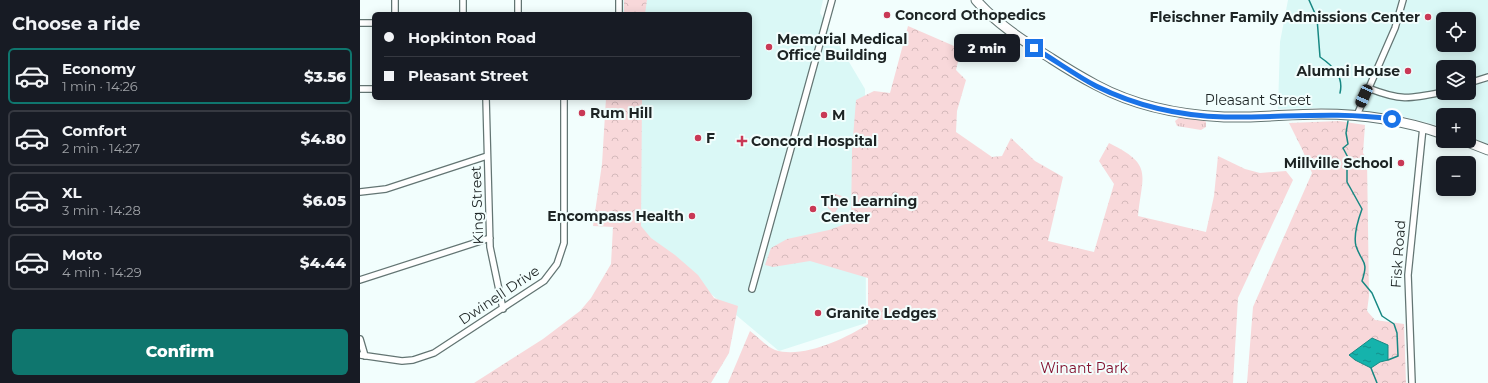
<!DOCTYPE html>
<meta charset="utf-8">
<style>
body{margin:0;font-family:Montserrat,sans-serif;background:#242831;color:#f1f3f6;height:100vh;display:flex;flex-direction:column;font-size:15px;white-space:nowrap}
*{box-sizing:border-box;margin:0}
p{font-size:13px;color:#9ea1a6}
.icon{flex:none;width:22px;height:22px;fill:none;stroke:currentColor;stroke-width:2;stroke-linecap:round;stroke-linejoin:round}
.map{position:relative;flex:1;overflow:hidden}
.details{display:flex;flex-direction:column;background:#171b24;width:360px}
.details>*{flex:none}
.hud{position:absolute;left:12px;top:12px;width:380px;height:88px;border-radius:6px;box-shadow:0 2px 10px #0003;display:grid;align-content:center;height:88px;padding:0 12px;background:#171b24}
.fabs{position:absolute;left:1076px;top:12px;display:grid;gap:8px}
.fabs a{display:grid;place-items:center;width:40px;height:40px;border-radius:6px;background:#171b24;box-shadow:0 2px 10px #0003;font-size:20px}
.end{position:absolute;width:18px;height:18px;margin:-9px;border:5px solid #1a73e8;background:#fff;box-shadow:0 0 0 2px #fff}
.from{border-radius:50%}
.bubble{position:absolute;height:28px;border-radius:6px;background:#171b24;box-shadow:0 2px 10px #0003;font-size:13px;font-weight:800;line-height:28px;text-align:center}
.car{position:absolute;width:12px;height:24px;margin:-12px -6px;border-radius:5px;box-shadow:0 0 3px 1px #0007;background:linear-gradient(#222 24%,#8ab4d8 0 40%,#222 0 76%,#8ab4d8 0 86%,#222 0)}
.hud b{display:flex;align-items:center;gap:14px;height:38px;font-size:15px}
.hud b+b{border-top:1px solid #363941}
.hud i{width:10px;height:10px;background:#f1f3f6}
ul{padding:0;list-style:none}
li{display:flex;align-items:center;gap:12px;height:56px;margin:0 8px 6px;padding:0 4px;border:2px solid #363941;border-radius:6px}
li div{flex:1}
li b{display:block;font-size:15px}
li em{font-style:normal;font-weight:800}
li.current{border-color:#0f766e}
li>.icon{width:36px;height:36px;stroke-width:1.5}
h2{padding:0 12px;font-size:18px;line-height:48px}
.cta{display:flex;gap:8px;margin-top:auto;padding:8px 12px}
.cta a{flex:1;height:46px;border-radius:6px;background:#0f766e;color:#fff;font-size:16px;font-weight:800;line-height:46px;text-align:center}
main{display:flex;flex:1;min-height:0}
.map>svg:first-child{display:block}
</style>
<main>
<section class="details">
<h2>Choose a ride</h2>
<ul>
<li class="current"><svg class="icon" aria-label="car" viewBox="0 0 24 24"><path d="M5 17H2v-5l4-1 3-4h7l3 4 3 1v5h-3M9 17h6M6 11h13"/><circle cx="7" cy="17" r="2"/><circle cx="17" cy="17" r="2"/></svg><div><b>Economy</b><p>1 min · 14:26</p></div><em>$3.56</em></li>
<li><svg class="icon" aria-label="car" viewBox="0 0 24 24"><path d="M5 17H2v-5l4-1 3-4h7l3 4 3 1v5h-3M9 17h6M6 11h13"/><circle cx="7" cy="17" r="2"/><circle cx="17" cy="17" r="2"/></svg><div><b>Comfort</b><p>2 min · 14:27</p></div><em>$4.80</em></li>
<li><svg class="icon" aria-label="car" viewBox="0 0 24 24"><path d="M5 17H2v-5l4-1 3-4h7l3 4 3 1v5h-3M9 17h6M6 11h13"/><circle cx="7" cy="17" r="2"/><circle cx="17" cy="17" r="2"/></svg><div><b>XL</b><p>3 min · 14:28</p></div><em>$6.05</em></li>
<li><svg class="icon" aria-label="car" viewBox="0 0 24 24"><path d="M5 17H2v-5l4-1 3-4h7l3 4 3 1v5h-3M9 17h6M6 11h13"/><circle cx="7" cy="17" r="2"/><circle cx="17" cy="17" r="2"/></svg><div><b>Moto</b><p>4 min · 14:29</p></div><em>$4.44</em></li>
</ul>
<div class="cta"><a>Confirm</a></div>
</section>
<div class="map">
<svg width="1128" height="383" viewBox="0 0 1128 383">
<defs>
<pattern id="grass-tufts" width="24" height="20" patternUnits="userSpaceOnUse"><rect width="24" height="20" fill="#f8d8da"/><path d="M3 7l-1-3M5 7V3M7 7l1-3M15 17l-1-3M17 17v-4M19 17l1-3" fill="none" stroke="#d4b9bb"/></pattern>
<pattern id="forest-crowns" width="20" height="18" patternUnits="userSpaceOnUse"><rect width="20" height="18" fill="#f8d8da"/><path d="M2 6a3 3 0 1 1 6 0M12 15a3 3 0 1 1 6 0" fill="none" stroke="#d4b9bb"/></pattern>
<pattern id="water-ripples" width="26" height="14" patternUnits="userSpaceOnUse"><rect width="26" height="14" fill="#15b3ac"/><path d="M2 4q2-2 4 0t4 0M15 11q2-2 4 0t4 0" fill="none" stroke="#13918c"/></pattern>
</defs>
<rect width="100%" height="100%" fill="#f2fefd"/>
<path fill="#daf8f6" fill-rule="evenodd" d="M261 0H463L460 13 505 89 506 323 419 351 307 257 256 284 260 98H390V14H261Z
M928 0H1128V144L1109 137V115H1083V127L1045 117 984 110 956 108 918 109 920 42ZM1083 19H1109V45H1083ZM1083 67H1109V93H1083Z"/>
<path fill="url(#grass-tufts)" d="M821 116 844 120 846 122V127L841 130 817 126 815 121Z
M475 194 482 196 484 199 474 214 467 207Z"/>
<path fill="url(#forest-crowns)" d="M264 0H287L285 14H264Z
M548 26 601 49 596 70 606 80 597 111 596 132 632 157 642 156 651 138 675 161 703 177 688 241 734 252 754 184 739 161 749 143C794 165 782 174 778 216L846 232 854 196 858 156 885 169 900 173 926 171 933 180 878 298 873 383H368L390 331C398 337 406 346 415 350 442 359 485 339 508 324V278L450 261 413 267 405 265 411 248 427 239 469 230 491 222 492 150 496 100 514 91 530 93Z
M246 98H282L281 226 291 238 315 255 338 275 354 298 378 306 369 353 351 383H114L183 339 220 311 231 298 251 264 253 227 233 226 242 164Z
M979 121 1005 125 1003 153 1007 159 1009 296 1007 311 1015 320 1044 324 1046 383H887L893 307 952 173 942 149 929 123Z"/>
<path fill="url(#water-ripples)" stroke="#178883" d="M1012 338 1028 345V360L1020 362 1011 368 995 360 989 355Z"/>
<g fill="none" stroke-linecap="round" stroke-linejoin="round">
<path stroke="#178883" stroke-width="1.5" d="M949 0 957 18 960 57C973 66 984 76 980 93
M988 121 986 133 988 144 983 148 992 165 987 170V182L1002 209C998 220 993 235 996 246 1002 264 1009 260 1002 281L1012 293 1022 316 1034 324 1037 333 1038 356 1028 360
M1011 368 1017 383"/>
<defs>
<path id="street" d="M35 0V14
M103 0V14
M158 0V14
M259 14V0
M0 23H14
M1109 83 1128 77
M1008 88C1041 101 1049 99 1083 92
M0 89H14
M126 98 130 247 143 309
M997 115 1035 28 1043 0
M0 192 26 189 127 156
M0 280 130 238
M392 289 472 0
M0 339 5 356
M0 355 42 361 53 360 74 353 184 281 197 264 204 243V98
M1052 383 1048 275 1063 127"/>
<path id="primary" d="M616 0C638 25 664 41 692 59 706 68 721 77 736 85 775 106 821 115 864 117 897 118 929 114 961 114 1003 114 1043 120 1083 134
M1105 141 1128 150"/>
</defs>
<use href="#street" stroke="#637573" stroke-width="8"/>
<use href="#primary" stroke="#637573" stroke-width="11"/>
<use href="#street" stroke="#fff" stroke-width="5.5"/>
<use href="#primary" stroke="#fff" stroke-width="9"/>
</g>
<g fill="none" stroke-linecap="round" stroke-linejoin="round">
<path stroke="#1a73e8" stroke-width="5" d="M674 48C695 60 715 75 736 86 776 106 821 116 865 117 921 118 976 111 1032 119"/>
</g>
<g fill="#c93956" stroke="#f2fefd" stroke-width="1.5">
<circle cx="527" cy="15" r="4"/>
<circle cx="1068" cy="17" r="4"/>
<circle cx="409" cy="47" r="4"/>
<circle cx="1048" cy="71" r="4"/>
<circle cx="222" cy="113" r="4"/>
<circle cx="464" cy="115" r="4"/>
<circle cx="338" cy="138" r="4"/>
<path d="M380 135h4v4h4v4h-4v4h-4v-4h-4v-4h4z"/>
<circle cx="1041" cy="163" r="4"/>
<circle cx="453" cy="209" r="4"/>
<circle cx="332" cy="216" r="4"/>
<circle cx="458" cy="313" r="4"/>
</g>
<g text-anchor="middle" stroke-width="4" stroke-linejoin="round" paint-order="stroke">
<g font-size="14" font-weight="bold" fill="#1d2424" stroke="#f2fefd" text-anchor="start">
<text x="535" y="20">Concord Othopedics</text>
<text x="1060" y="22" text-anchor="end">Fleischner Family Admissions Center</text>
<text x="417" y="44">Memorial Medical<tspan x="417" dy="16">Office Building</tspan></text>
<text x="1040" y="76" text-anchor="end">Alumni House</text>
<text x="230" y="118">Rum Hill</text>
<text x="472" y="120">M</text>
<text x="346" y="143">F</text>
<text x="391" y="146">Concord Hospital</text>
<text x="1033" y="168" text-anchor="end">Millville School</text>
<text x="461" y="206">The Learning<tspan x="461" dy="16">Center</tspan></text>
<text x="324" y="221" text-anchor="end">Encompass Health</text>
<text x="466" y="318">Granite Ledges</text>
</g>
<g font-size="14" fill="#1d2424" stroke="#f2fefd">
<text x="898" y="105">Pleasant Street</text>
<text transform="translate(117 205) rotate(-92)" y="5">King Street</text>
<text transform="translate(1038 254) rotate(-86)" y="5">Fisk Road</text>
<text transform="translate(139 295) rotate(-34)" y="5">Dwinell Drive</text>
</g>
<g font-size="14" fill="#82102e" stroke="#f2fefd">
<text x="724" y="373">Winant Park</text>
</g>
</g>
</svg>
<div class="fabs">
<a><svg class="icon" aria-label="locate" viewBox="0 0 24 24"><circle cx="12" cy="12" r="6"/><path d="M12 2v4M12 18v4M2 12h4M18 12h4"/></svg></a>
<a><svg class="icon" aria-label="layers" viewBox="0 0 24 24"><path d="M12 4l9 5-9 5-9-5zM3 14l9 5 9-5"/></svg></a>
<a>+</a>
<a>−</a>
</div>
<i class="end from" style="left:1032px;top:119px"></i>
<i class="end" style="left:674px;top:48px"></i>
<div class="bubble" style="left:594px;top:34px;width:66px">2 min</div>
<i class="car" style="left:1004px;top:96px;rotate:204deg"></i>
<div class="hud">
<b><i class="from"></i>Hopkinton Road</b>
<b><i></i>Pleasant Street</b>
</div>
</div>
</main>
